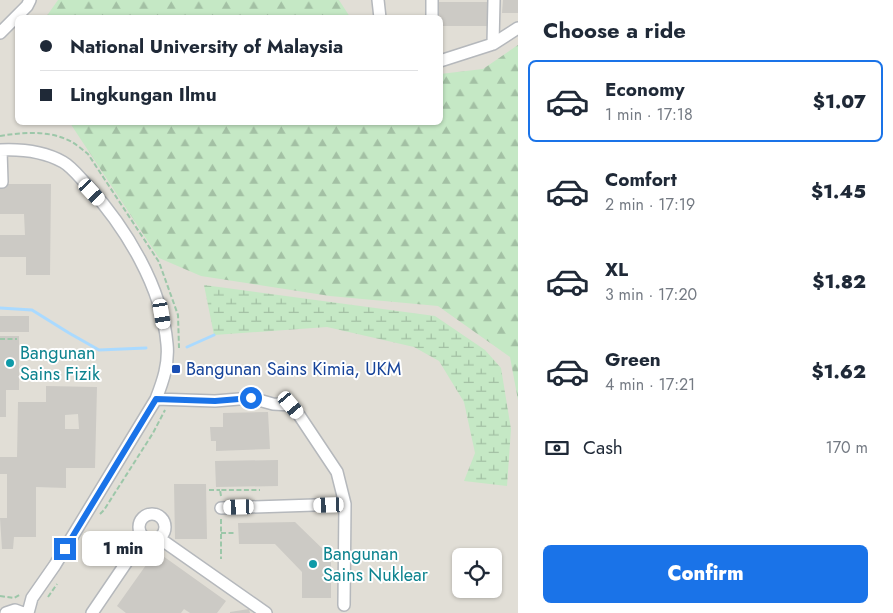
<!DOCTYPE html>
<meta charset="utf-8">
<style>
body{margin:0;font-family:Jost,sans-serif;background:#f2f2f3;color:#1f2937;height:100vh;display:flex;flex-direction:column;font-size:19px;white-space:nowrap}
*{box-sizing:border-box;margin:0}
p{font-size:16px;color:#747a83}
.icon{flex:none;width:28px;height:28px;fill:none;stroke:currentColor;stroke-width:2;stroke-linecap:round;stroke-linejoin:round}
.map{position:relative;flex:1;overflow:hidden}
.drawer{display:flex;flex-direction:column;background:#fff;width:375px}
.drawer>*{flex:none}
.top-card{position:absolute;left:15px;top:15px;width:428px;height:110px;border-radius:8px;box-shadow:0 1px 4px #0004;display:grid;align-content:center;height:110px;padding:0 25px;background:#fff}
.tools{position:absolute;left:452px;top:548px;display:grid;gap:10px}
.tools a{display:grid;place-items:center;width:50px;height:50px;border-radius:8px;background:#fff;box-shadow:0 1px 4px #0004;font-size:25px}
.end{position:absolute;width:22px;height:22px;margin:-11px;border:6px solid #1a73e8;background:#fff;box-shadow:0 0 0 2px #fff}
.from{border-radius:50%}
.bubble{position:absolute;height:35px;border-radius:8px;background:#fff;box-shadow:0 1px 4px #0004;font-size:16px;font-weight:800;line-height:35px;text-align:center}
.car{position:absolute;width:15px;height:30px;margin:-15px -8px;border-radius:6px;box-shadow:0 0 4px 1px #0007;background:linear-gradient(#fff 24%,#345 0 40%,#fff 0 76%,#345 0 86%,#fff 0)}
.top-card b{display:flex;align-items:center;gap:18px;height:48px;font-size:19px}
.top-card b+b{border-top:1px solid #e0e1e3}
.top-card i{width:12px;height:12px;background:#1f2937}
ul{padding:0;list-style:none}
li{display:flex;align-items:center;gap:15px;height:82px;margin:0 10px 8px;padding:0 15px;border:2px solid transparent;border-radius:8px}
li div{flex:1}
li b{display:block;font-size:19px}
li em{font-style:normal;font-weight:800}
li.current{border-color:#1a73e8}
li>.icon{width:45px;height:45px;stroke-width:1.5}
h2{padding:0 25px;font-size:22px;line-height:60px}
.pay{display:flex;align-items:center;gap:12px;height:55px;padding:0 25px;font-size:19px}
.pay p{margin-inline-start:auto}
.cta{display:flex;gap:10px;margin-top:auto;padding:10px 25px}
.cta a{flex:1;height:58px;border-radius:8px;background:#1a73e8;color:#fff;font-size:20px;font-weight:800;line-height:58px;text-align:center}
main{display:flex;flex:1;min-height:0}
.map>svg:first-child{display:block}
</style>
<main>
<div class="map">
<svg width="518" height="613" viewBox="0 0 518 613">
<defs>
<pattern id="forest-firs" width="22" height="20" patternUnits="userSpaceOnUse" patternTransform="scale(1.25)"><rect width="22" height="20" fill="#c5e8c5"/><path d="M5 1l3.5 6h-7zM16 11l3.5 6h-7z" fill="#a3c0a4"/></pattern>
<pattern id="wetland-marsh" width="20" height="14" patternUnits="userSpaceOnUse" patternTransform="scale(1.25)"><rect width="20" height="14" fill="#c5e8c5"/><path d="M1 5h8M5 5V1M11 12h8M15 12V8" fill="none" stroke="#a3c0a4"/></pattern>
</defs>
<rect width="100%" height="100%" fill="#f1efe8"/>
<path fill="#e1ded6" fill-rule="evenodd" d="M0 0H518V613H0ZM18 18H440V122H18ZM461 556H494V589H461Z"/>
<path fill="url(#forest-firs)" d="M58 0H339L350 17H46Z
M518 45V400L510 357 438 306 330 296 201 276 159 258 70 123 440 122V74L483 69Z"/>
<path fill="url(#wetland-marsh)" d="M204 285 435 316 485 350 501 368 511 429 507 486 464 481 475 453 464 402 439 361 414 347 327 327 214 335Z"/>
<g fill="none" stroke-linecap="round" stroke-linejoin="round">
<path stroke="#aadaff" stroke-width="3" d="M0 308 32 310 69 333 99 350 146 348
M187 347 214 335"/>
</g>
<path fill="#cccac5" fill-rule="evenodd" d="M503 0H518V13H502Z
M438 2H492V26H440Z
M0 184H51L50 275H26V257H0V235H25L24 214H0Z
M0 316H29V332H0Z
M0 336H19V390H6V417H0Z
M46 386 97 387 95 468H66V488L36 487V537H14L13 549H2L0 518H7V474H0V457H17L18 402H46ZM78 414 79 429H65V415Z
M268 412 270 449 216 451V441H211L210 427H223V413Z
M278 460V486L216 487 215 461Z
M174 484H206L207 539H175Z
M295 522 331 557V598H302V572L275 544H239L238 523Z
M156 551 226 601 217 613H190L184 609 181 613H126L117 606Z
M249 609 250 613H230V612Z"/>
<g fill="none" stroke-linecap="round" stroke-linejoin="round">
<defs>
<path id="minor" d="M378 0 380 18
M432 18V0
M0 33 27 6 30 0
M493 44 494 0
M440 61 493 44 518 28
M0 150C21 149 45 152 63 162 72 167 81 179 88 186 126 228 162 287 167 344 169 364 163 381 156 399L55 565 32 598 28 613
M0 182H2L1 150
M156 399 215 401 251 398 273 404 291 405 299 415 337 472 345 504 221 508
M139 527a13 13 0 1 1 26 0a13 13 0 1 1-26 0Z
M159 538 266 613
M344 605 345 504
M6 613 15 610 23 613
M92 613 143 538"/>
</defs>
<use href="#minor" stroke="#b5b8bc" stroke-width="14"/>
<path stroke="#9cc7a9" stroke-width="2" stroke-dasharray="5 2.5" stroke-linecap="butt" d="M0 136C24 132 50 130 72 142 77 145 83 150 88 154L159 262 178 315 179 348
M0 339H17
M209 490H220
M221 496 220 490H260
M100 514 104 510 153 433 165 410
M221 519V559
M221 533H236
M0 596 14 598 21 594
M48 597 57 584"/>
<use href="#minor" stroke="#fff" stroke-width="11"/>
</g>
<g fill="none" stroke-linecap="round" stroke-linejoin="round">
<path stroke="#1a73e8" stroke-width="6" d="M65 549 156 399 215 401 251 398"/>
</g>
<g fill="#0f9aa8" stroke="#fff" stroke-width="2">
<circle cx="10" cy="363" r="5"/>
<circle cx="313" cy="564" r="5"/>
</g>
<rect fill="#1a4fb4" stroke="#fff" stroke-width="2" x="171" y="364" width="10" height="10" rx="2.5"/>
<g text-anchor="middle" stroke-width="4" stroke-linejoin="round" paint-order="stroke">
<g font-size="18" fill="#0d838f" stroke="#fff" text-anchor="start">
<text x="20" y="359">Bangunan<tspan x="20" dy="21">Sains Fizik</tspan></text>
<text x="323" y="560">Bangunan<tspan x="323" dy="21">Sains Nuklear</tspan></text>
</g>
<g font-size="18" fill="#164399" stroke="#fff" text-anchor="start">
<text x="186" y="375">Bangunan Sains Kimia, UKM</text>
</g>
</g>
</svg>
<div class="tools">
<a><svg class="icon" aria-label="locate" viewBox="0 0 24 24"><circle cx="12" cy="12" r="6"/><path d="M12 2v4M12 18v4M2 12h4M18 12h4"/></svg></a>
</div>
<i class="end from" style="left:251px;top:398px"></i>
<i class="end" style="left:65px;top:549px"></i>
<div class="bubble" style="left:82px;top:531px;width:82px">1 min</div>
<i class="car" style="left:92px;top:192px;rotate:137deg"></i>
<i class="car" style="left:162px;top:314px;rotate:170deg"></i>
<i class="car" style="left:291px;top:405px;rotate:140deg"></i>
<i class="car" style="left:329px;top:505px;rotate:268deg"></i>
<i class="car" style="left:239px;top:507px;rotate:268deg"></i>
<div class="top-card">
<b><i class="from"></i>National University of Malaysia</b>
<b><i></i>Lingkungan Ilmu</b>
</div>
</div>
<section class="drawer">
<h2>Choose a ride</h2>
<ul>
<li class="current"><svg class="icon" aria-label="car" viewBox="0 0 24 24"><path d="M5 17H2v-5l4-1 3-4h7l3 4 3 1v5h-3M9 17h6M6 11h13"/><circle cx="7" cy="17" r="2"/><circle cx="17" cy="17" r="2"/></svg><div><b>Economy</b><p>1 min · 17:18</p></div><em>$1.07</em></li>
<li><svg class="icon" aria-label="car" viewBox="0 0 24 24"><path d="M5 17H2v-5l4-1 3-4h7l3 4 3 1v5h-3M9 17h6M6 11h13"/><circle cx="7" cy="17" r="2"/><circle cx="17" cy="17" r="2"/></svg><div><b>Comfort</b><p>2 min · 17:19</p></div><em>$1.45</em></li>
<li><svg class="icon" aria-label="car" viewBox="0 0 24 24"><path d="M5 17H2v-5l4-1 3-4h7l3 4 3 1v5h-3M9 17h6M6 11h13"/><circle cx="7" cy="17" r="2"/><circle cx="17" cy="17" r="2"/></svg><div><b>XL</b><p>3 min · 17:20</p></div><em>$1.82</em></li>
<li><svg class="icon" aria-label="car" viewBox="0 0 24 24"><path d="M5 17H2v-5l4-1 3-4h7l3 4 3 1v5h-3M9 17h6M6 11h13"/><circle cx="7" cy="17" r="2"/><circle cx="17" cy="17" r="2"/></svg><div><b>Green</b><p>4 min · 17:21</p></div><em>$1.62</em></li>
</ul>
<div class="pay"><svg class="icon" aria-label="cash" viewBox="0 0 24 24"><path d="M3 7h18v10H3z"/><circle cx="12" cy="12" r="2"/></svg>Cash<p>170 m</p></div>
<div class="cta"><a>Confirm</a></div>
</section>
</main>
